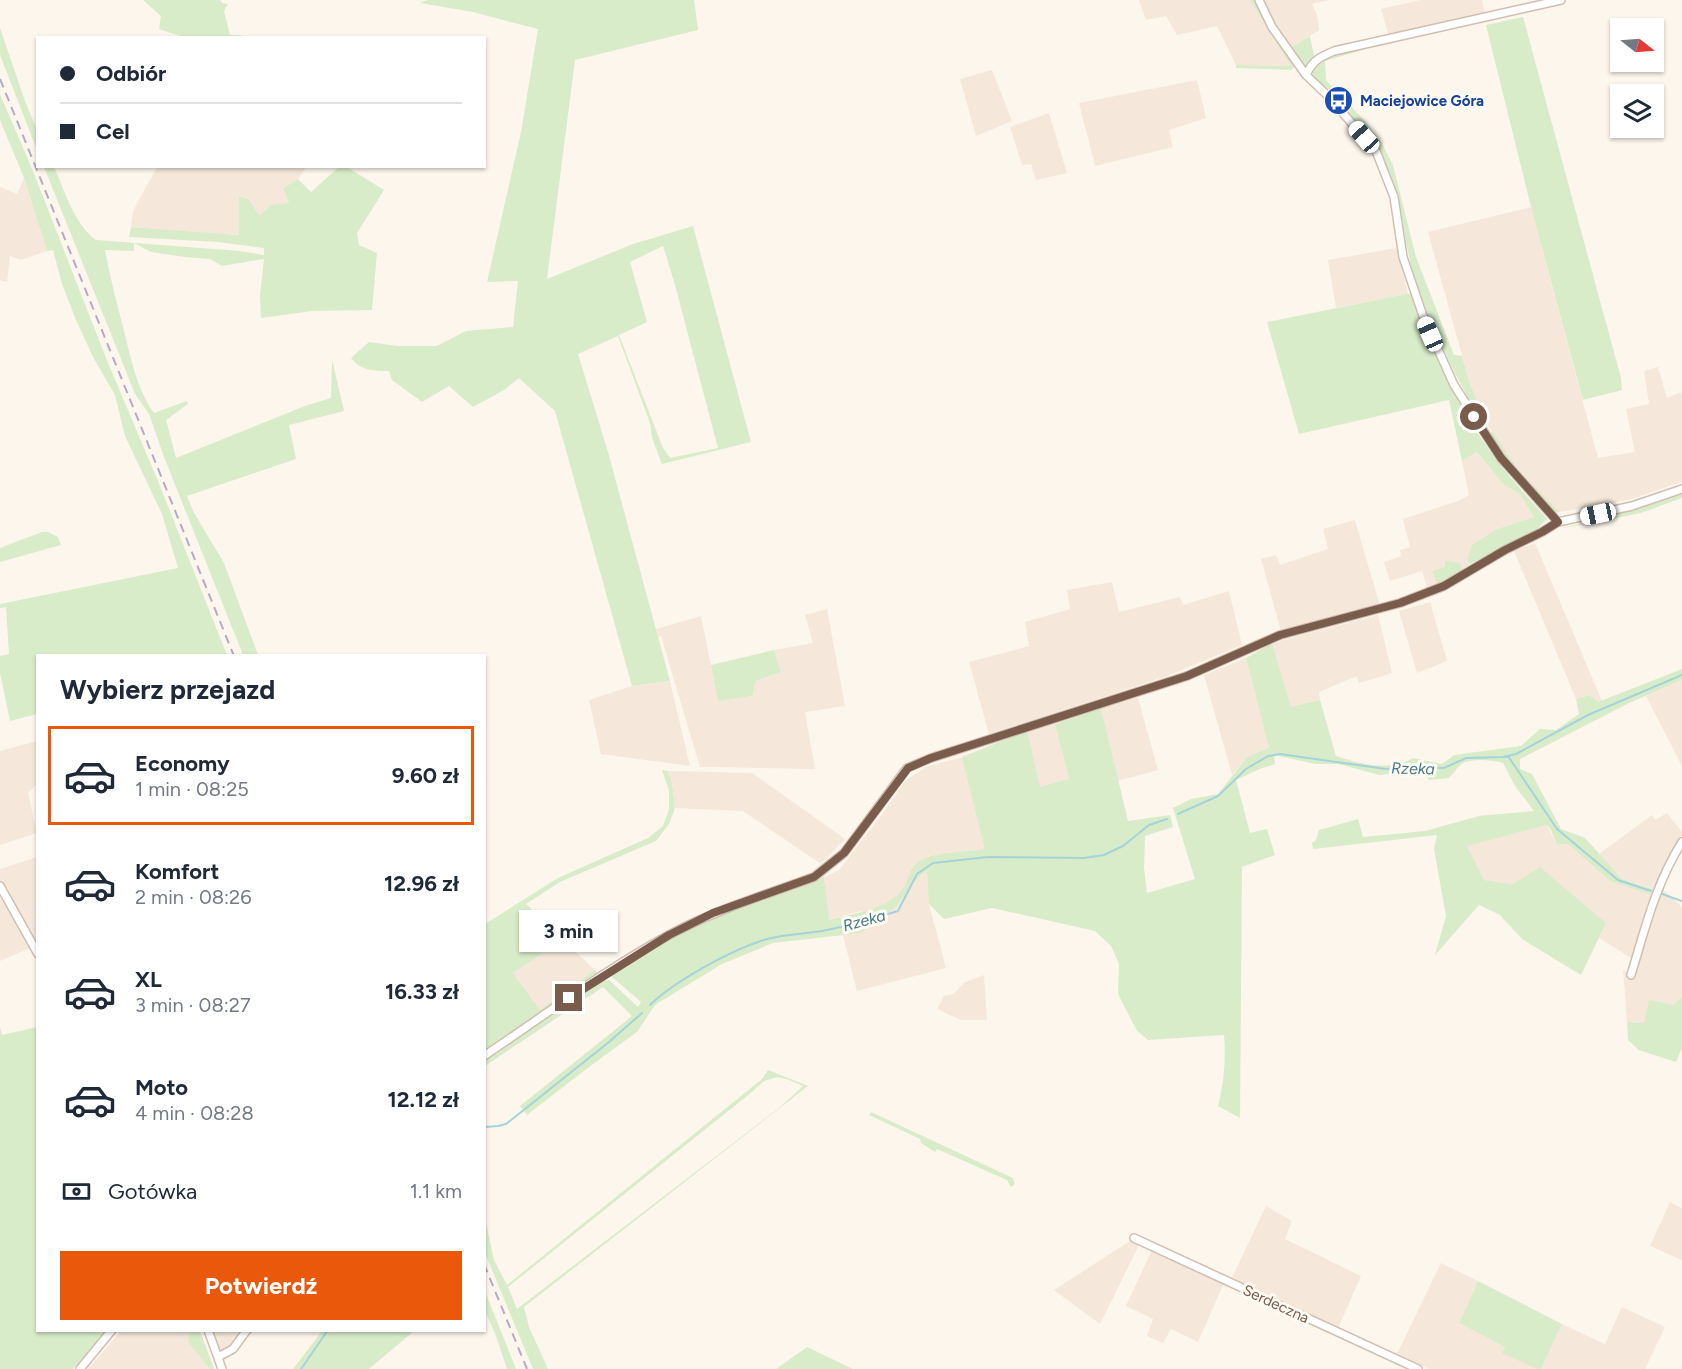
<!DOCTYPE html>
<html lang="pl">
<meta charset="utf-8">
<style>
body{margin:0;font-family:Figtree,sans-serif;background:#f2f2f3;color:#1f2937;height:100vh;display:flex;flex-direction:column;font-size:22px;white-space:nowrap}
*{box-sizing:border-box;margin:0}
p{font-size:20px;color:#747a83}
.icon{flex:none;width:33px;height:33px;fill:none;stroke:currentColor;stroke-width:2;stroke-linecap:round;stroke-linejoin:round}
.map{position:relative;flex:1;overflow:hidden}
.details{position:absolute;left:36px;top:654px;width:450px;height:678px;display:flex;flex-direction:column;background:#fff;border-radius:0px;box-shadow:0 2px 4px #0004}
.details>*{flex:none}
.banner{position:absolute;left:36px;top:36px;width:450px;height:132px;border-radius:0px;box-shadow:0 2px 4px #0004;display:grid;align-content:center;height:132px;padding:0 24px;background:#fff}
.needle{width:39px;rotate:107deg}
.controls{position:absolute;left:1610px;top:18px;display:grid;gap:12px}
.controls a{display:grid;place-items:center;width:54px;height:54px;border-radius:0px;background:#fff;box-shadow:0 2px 4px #0004;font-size:30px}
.end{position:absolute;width:27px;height:27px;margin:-14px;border:8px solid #7a5c4d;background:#fff;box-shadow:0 0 0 3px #fff}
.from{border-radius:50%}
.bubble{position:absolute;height:42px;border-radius:0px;background:#fff;box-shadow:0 2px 4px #0004;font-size:20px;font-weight:700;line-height:42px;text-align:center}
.car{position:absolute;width:18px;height:36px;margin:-18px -9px;border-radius:8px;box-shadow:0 0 4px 2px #0007;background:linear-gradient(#fff 24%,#345 0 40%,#fff 0 76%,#345 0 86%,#fff 0)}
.banner b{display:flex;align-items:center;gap:21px;height:57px;font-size:22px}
.banner b+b{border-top:2px solid #e0e1e3}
.banner i{width:15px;height:15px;background:#1f2937}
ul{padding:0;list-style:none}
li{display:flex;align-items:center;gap:18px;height:99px;margin:0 12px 9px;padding:0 12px;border:3px solid transparent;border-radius:0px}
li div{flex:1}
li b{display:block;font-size:22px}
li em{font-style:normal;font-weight:700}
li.current{border-color:#ea580c}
li>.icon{width:54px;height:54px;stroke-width:1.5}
h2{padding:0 24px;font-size:27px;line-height:72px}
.pay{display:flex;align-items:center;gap:15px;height:66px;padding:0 24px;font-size:22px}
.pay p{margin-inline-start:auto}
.primary-button{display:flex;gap:12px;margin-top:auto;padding:12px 24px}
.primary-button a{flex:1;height:69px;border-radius:0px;background:#ea580c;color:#fff;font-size:24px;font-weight:700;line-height:69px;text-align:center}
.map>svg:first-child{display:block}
</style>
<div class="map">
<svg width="1682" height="1369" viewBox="0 0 1682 1369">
<rect width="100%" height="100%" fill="#fdf6ec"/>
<path fill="#f5e8da" d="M1139 0H1250L1292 66 1236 65 1217 26 1177 35 1166 16 1146 20Z
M1264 0H1330L1312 4 1317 15 1319 30 1292 47 1277 27Z
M1420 0H1482L1485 13 1389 37 1381 9Z
M992 70 1012 121 976 136 960 79Z
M1197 80 1206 118 1169 130 1173 147 1095 166 1079 103Z
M1049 113 1067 173 1036 180 1031 164 1022 165 1010 127Z
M307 166 298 179 283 188 289 203 267 235 218 234 131 227 133 211 157 167Z
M24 178 47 251 21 260 10 256 7 282 0 280V187L17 194Z
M1531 207 1598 458 1635 452 1626 409 1649 404 1644 371 1658 367 1667 398 1681 392 1682 396V482L1628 500 1560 512 1519 471 1487 424 1469 381 1428 232Z
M1397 248 1408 294 1336 308 1328 260Z
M1477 452 1504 485 1520 494 1534 517 1497 529 1467 560 1470 564 1463 570 1460 563 1445 567 1438 585 1428 590 1422 571 1390 581 1384 562 1401 556 1400 550 1410 547 1403 519 1458 501 1469 495 1462 461Z
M1355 520 1380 606 1281 631 1261 559 1276 555 1280 565 1328 549 1323 529Z
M1535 543 1602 701 1598 702 1590 695 1576 699 1514 551Z
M1112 582 1119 612 1180 597 1183 605 1229 591 1242 645 1167 676 989 734 969 662 1029 646 1025 622 1070 609 1067 590Z
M1430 602 1447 661 1417 673 1399 611Z
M827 609 845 706 805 712 815 769 700 767 661 636 658 637 656 629 701 616 718 700 753 696 755 681 781 672 774 650 813 643 805 615Z
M1378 615 1392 673 1359 683 1357 676 1319 692 1320 700 1291 708 1272 643Z
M1246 658 1269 748 1247 757 1232 775 1204 675Z
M1682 680V766L1646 696Z
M670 681 690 766 601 754 589 700 632 686Z
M1138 698 1158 770 1118 781 1101 708Z
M1055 724 1069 779 1034 847 929 904 946 968 857 991 843 935 861 933V911L828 920 824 877 839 870 884 812 905 781 926 767 962 757 1027 731Z
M37 741V784L28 793 37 833 0 845V751Z
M668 771 752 773 845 839 821 864 743 811 675 808 672 783Z
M1667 813 1682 832V835L1656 883 1682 907V997L1673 1005 1644 1023 1627 1022 1623 970 1629 973 1633 959 1599 938 1606 923 1513 884 1484 880 1466 846 1547 825 1557 845 1568 844 1610 881 1654 889 1622 879 1599 854 1652 815 1655 820Z
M37 857V951L0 883V869Z
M4 897 32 947 0 961V899Z
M563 940 595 970 540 1010 513 973Z
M984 975 987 1020H961L937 1009 944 996 953 994 965 982Z
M1670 1202 1682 1208V1260L1650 1246Z
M1266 1206 1292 1221 1285 1239 1361 1276 1338 1328 1231 1280Z
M1130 1241 1139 1245 1100 1324 1054 1290Z
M1152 1250 1224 1283 1198 1342 1171 1329 1163 1343 1147 1336 1153 1319 1126 1306Z
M1441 1263 1478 1281 1459 1323 1505 1347 1503 1353 1537 1369H1430L1397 1354Z
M1622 1307 1665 1327 1645 1369H1541L1562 1324 1605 1344Z
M122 1330 200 1331 214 1369H88Z
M209 1331H245L233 1348 219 1354Z"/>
<path fill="#d8ecc9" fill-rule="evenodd" d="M143 0H220L222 3 228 4 224 11 230 35H241V37H183L159 29 161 16Z
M427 0H694L698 30 575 60 547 279 633 244 693 226 751 442 662 464 652 438 650 423 618 336 578 354 608 452 670 681 632 686 555 411 519 378 504 390 473 407 449 386 422 402 392 380 389 371C374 371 361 371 351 358L369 342 397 346H437L466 331 513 327 518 281 487 282 521 132 538 29 473 12 420 3ZM663 246 675 285 718 448 670 458 663 448 619 335 647 322 630 262Z
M1250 0H1256L1296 65 1291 70 1236 68V65L1291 66Z
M1523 17 1621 378 1622 390 1583 400 1531 207 1486 25Z
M0 28 25 101 37 130V150L0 55Z
M1310 36 1314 56 1305 67 1292 47Z
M1379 45 1325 61 1326 80 1362 118 1381 142 1393 165 1416 257 1454 355 1462 356 1469 381 1487 424 1483 425C1456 377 1431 329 1414 276 1404 243 1403 206 1390 173 1380 147 1360 128 1342 107L1344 105 1313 75V67L1322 59Z
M0 94 33 171 106 358 158 481 227 655 38 656 37 714 10 721 0 673V656L9 654 6 607 0 608V604L178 568 162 514 125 436 115 395 94 359 76 320 62 284 53 250 47 251 24 178 0 120Z
M44 167H54C65 191 74 224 96 240L240 251 264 255V248L218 242 129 237 131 227 239 235V196L249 200 259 216 271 205 289 203 283 188 298 179 311 192 339 167H347L384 190 357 233 359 245 377 253 372 310 312 311 261 318 260 295 264 259 222 266 210 259 185 257 151 252 134 243V251L105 250C110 277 117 304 124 331 131 359 137 389 154 413L187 401 188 404 166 420 176 458 305 406 331 398 332 359 344 411 289 425 296 459 187 496 193 511 224 563 258 655H243L164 457 149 414 135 394Z
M1412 293C1432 352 1459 411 1497 460 1512 481 1531 500 1547 519L1533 533 1470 564 1467 560 1472 545 1497 529 1534 517 1520 494 1504 485 1477 452 1462 461 1449 400 1299 434 1267 322Z
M1493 432 1519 471 1560 512 1555 513 1505 458 1489 434Z
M1682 493V498L1641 513 1559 529 1603 518Z
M42 532H48L58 537 61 545 0 562V548Z
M1445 561 1460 563 1463 570 1438 585 1432 571 1445 567Z
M1272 643 1291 707 1320 700 1336 756C1360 764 1390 772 1413 758L1442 764 1454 755 1521 746 1540 729 1556 730 1579 714 1576 699 1590 695 1598 702 1682 669V680L1627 704 1520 759V769L1532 774 1561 829 1585 838 1622 879 1655 890 1652 895 1610 881 1568 844 1557 845 1551 830 1547 825 1467 846 1484 880 1513 884 1540 867 1606 923 1581 975 1522 939 1500 915 1479 905 1435 955 1446 916 1434 849 1437 835 1313 849 1312 843 1316 840 1319 830 1358 819 1363 837 1425 831 1479 816 1534 811 1515 786 1503 763C1492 760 1473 758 1463 763 1458 766 1453 774 1449 778L1429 780 1421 770 1380 775 1338 764H1315L1274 755 1275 764 1262 768 1236 780 1250 833 1267 829 1275 855 1242 867 1240 1118 1218 1106C1224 1083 1226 1059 1224 1035L1148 1040 1137 1031 1118 994 1119 964 1111 946 1095 931 992 908 944 919 929 904 927 870 914 881 897 906 861 933 773 943 722 964 655 1005 637 1032 589 1067 527 1115 520 1106 632 1016 603 987 485 1066V1060L603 981 609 980 638 1007 641 1002 612 977 613 973C642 955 671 935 702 921 742 904 785 896 824 877L829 920C854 913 883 911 901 891 909 882 909 866 921 860 937 852 967 852 985 849L962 757 1027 731 1040 787 1069 779 1055 724 1101 708 1128 821 1170 815 1173 827 1145 836 1144 868 1147 893 1195 879 1173 808 1191 799 1218 794 1247 757 1269 748 1246 658Z
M774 650 781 672 755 681 753 696 718 701 711 665Z
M662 770 668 771 672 783 675 808 669 824 656 841 560 882 526 904 563 940 513 973 540 1010 595 970 600 974 485 1052V924L558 878 648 838 663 826 669 809V790Z
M1682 997V1048L1676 1062 1639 1050 1628 1040 1627 1022 1644 1023 1649 1000 1673 1005Z
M0 1027 2 1035 37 1027 38 1330 106 1331 73 1369H0Z
M768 1070 808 1086 524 1307 529 1327 548 1369H533L485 1253V1218L494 1260 507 1285 762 1079ZM777 1077 787 1079 803 1086 779 1108 517 1309 508 1287 752 1092 764 1081Z
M871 1112 1013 1178 1015 1184 1011 1187 1007 1180 937 1149 935 1152 921 1143 920 1139 869 1115Z
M1478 1281 1562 1324 1541 1369H1537L1502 1353 1505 1347 1459 1323Z
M484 1289 516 1369H507L496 1336 485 1311Z
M189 1331H200L214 1369H210L188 1342Z
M322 1331V1330L414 1331 369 1369H293Z
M807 1347 853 1369H776Z"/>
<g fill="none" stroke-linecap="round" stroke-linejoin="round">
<path stroke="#a5d3da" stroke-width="2" d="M1508 756 1557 829 1618 880 1651 891
M1178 814 1218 796 1246 769 1268 756 1280 754 1386 769 1420 767 1444 768 1466 758 1503 757 1516 754 1588 715 1682 675
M1662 894 1682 901
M650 1005C676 980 733 949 767 939 786 934 807 934 827 930 851 925 875 918 898 911L917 874 933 863 988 857 1084 858 1104 855 1123 846 1149 825 1167 819
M484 1127 498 1126 506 1124 609 1042 642 1013
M301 1369 328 1330"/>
<defs>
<path id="minor" d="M1259 0 1272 27 1306 75 1327 95 1376 151 1394 197 1403 257 1423 316 1454 385 1501 458 1558 522
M1306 75C1313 60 1320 57 1334 51L1561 0
M0 886 38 954
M1631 975C1645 929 1656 883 1682 842
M484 1056C545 1015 605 970 669 935 715 910 765 895 814 877L844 853 907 768 931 758 1187 676 1280 635 1400 603 1444 586 1505 550 1542 532 1558 522 1632 506 1682 489
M1134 1238 1418 1369
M208 1330 222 1369
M218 1357 233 1349 247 1330
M80 1369 112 1330"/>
</defs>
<use href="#minor" stroke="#d1beb0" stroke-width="10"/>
<use href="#minor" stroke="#fff" stroke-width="7"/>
<path stroke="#b9a8c9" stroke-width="2" stroke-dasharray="9 6" stroke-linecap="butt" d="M0 79 234 656
M484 1264 527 1369"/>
</g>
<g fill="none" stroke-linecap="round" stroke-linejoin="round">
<path stroke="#7a5c4d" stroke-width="8" d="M569 998 669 935 713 913 814 877 844 853 908 768 931 758 1187 676 1280 635 1400 603 1444 586 1505 550 1542 532 1558 522 1501 458 1474 417"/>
</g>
<defs>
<symbol id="bus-disc" viewBox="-11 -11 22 22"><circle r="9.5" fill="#1a4fb4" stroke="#fffaf3"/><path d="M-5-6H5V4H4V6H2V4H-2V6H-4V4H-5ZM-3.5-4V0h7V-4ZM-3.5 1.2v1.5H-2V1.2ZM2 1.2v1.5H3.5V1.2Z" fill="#fff"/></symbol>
</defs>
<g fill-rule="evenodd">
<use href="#bus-disc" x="1322" y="84" width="33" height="33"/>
</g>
<g text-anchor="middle" stroke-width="6" stroke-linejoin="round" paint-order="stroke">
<g font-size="15" font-weight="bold" fill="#164399" stroke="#fffaf3" text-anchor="start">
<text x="1360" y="106">Maciejowice Góra</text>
</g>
<g font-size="15" fill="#7a5c4d" stroke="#fffaf3">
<text transform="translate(1276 1304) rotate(25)" y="5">Serdeczna</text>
</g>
<g font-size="16" font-style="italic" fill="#437c86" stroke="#fffaf3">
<text transform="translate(1413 768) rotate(1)" y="6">Rzeka</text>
<text transform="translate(864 920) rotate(-15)" y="6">Rzeka</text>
</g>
</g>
</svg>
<div class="controls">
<a><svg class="needle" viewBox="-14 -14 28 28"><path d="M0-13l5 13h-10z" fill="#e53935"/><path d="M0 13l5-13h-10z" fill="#747a83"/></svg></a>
<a><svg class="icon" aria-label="layers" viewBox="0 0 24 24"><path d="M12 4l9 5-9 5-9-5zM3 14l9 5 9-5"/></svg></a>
</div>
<i class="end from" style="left:1474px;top:417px"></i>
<i class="end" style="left:569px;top:998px"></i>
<div class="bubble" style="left:519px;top:910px;width:99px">3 min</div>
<i class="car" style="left:1364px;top:137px;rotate:318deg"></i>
<i class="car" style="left:1430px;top:334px;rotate:336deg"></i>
<i class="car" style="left:1598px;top:514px;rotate:258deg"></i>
<div class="banner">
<b><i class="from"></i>Odbiór</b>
<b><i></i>Cel</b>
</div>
<section class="details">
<h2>Wybierz przejazd</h2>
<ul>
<li class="current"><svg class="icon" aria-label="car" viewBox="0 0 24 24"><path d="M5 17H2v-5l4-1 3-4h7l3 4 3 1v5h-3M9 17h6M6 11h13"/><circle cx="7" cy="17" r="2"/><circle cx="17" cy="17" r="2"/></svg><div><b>Economy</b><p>1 min · 08:25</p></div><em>9.60 zł</em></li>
<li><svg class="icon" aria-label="car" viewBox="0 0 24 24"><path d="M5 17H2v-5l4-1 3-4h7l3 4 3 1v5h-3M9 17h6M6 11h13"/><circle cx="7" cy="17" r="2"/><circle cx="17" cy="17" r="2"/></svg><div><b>Komfort</b><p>2 min · 08:26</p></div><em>12.96 zł</em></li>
<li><svg class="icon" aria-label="car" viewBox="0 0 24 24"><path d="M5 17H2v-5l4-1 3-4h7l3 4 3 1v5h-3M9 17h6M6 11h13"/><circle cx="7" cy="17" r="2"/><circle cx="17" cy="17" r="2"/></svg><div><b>XL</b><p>3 min · 08:27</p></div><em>16.33 zł</em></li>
<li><svg class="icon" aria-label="car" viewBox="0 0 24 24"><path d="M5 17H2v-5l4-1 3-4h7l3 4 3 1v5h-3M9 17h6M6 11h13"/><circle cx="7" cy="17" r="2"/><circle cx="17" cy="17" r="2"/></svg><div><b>Moto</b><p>4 min · 08:28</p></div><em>12.12 zł</em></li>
</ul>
<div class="pay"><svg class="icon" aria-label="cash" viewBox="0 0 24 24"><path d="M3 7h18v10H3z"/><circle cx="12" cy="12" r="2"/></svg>Gotówka<p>1.1 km</p></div>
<div class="primary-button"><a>Potwierdź</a></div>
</section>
</div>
